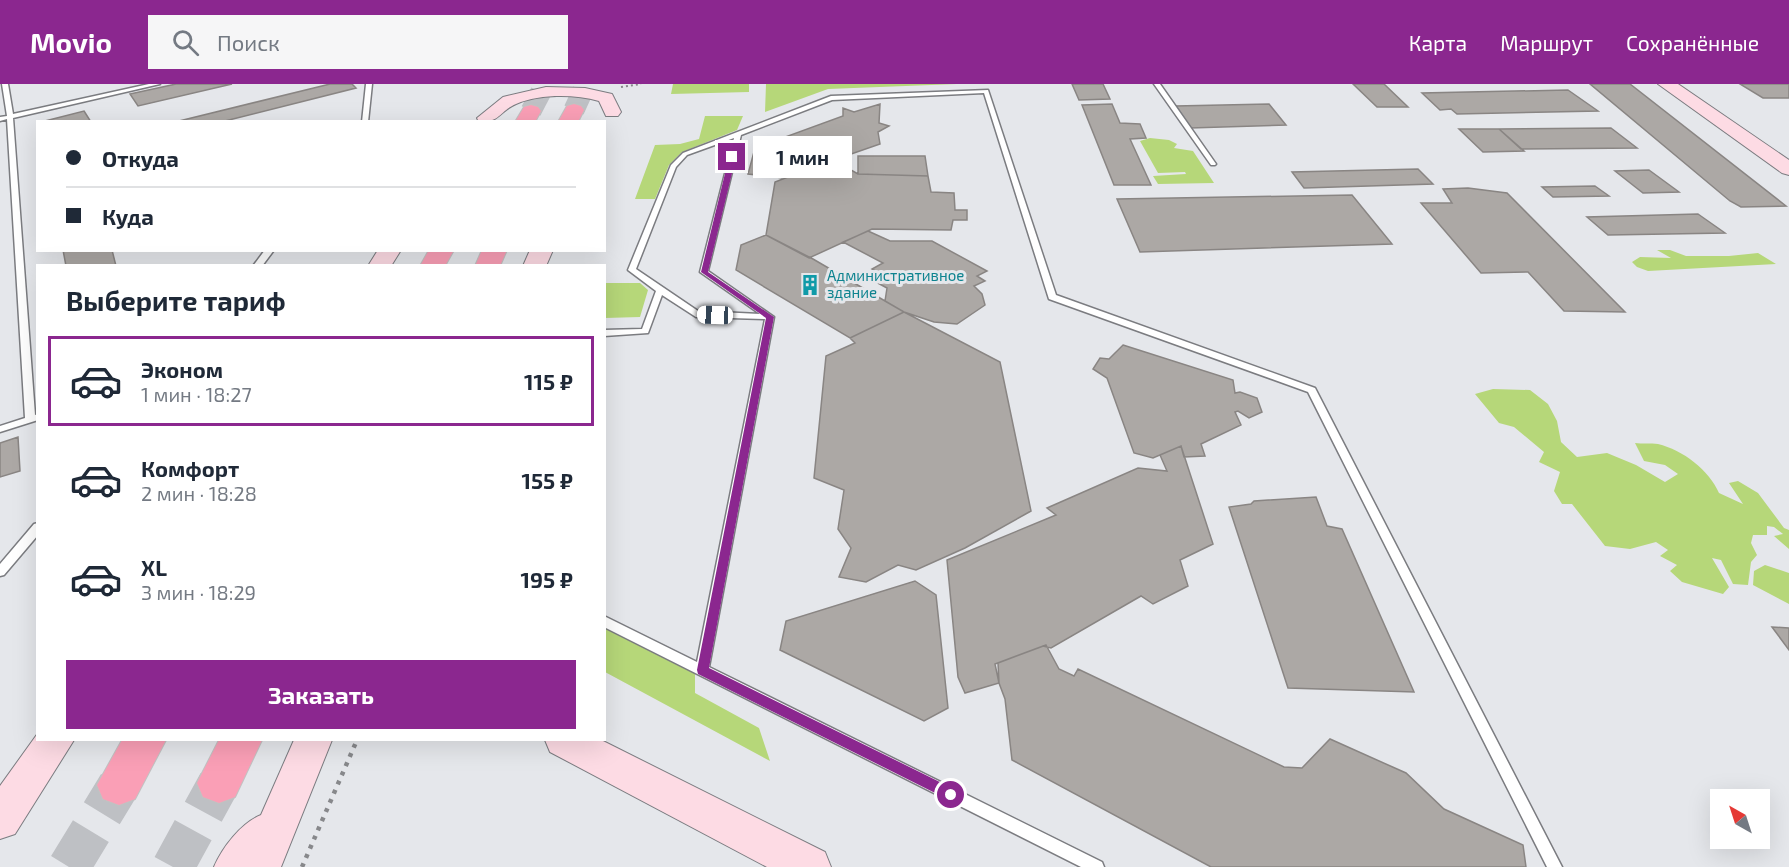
<!DOCTYPE html>
<html lang="ru">
<meta charset="utf-8">
<style>
body{margin:0;font-family:"Exo 2",sans-serif;background:#f6f6f7;color:#1f2937;height:100vh;display:flex;flex-direction:column;font-size:22px;white-space:nowrap}
*{box-sizing:border-box;margin:0}
p{font-size:20px;color:#747a83}
.icon{flex:none;width:33px;height:33px;fill:none;stroke:currentColor;stroke-width:2;stroke-linecap:round;stroke-linejoin:round}
.map{position:relative;flex:1;overflow:hidden}
.panel{position:absolute;left:36px;top:180px;width:570px;height:477px;display:flex;flex-direction:column;background:#fff;border-radius:0px;box-shadow:0 6px 24px #0002}
.panel>*{flex:none}
.banner{position:absolute;left:36px;top:36px;width:570px;height:132px;border-radius:0px;box-shadow:0 6px 24px #0002;display:grid;align-content:center;height:132px;padding:0 30px;background:#fff}
.needle{width:39px;rotate:321deg}
.controls{position:absolute;left:1710px;top:705px;display:grid;gap:12px}
.controls a{display:grid;place-items:center;width:60px;height:60px;border-radius:0px;background:#fff;box-shadow:0 6px 24px #0002;font-size:30px}
.end{position:absolute;width:27px;height:27px;margin:-14px;border:8px solid #8b278f;background:#fff;box-shadow:0 0 0 3px #fff}
.from{border-radius:50%}
.bubble{position:absolute;height:42px;border-radius:0px;background:#fff;box-shadow:0 6px 24px #0002;font-size:20px;font-weight:700;line-height:42px;text-align:center}
.car{position:absolute;width:18px;height:36px;margin:-18px -9px;border-radius:8px;box-shadow:0 0 4px 2px #0007;background:linear-gradient(#fff 24%,#345 0 40%,#fff 0 76%,#345 0 86%,#fff 0)}
.banner b{display:flex;align-items:center;gap:21px;height:57px;font-size:22px}
.banner b+b{border-top:2px solid #e0e1e3}
.banner i{width:15px;height:15px;background:#1f2937}
ul{padding:0;list-style:none}
li{display:flex;align-items:center;gap:18px;height:90px;margin:0 12px 9px;padding:0 18px;border:3px solid transparent;border-radius:0px}
li div{flex:1}
li b{display:block;font-size:22px}
li em{font-style:normal;font-weight:700}
li.selected{border-color:#8b278f}
li>.icon{width:54px;height:54px;stroke-width:1.5}
h2{padding:0 30px;font-size:27px;line-height:72px}
.cta{display:flex;gap:12px;margin-top:auto;padding:12px 30px}
.cta a{flex:1;height:69px;border-radius:0px;background:#8b278f;color:#fff;font-size:24px;font-weight:700;line-height:69px;text-align:center}
header{display:flex;align-items:center;gap:36px;box-sizing:border-box;height:84px;padding:0 30px;background:#8b278f;color:#fff}
header strong{font-size:28px}
nav{display:flex;gap:33px;margin-inline-start:auto;font-size:21px}
.search{width:420px;height:54px;background:#f6f6f7;display:flex;align-items:center;gap:15px;box-sizing:border-box;padding:0 21px;border-radius:0px;color:#747a83;font-size:22px}
.map>svg:first-child{display:block}
</style>
<header>
<strong>Movio</strong>
<div class="search"><svg class="icon" aria-label="search" viewBox="0 0 24 24"><circle cx="10" cy="10" r="6"/><path d="M15 15l6 6"/></svg>Поиск</div>
<nav><a>Карта</a><a>Маршрут</a><a>Сохранённые</a></nav>
</header>
<div class="map">
<svg width="1789" height="783" viewBox="0 0 1789 783">
<rect width="100%" height="100%" fill="#e5e7eb"/>
<path fill="#b6d779" d="M673 0H749V8L671 10Z
M766 0H957L828 5 765 28Z
M705 32H743L737 46 682 68 669 81 655 115H635L655 61 680 60 699 55Z
M1150 54 1169 56 1177 60 1174 64 1193 67 1214 99 1158 100 1153 92 1186 90 1185 88 1158 89 1140 57Z
M1657 166H1670L1686 172H1729L1758 169 1776 180 1648 187 1637 183 1632 178 1640 173 1671 174Z
M605 199H640L648 206 640 233 605 234Z
M1493 305 1530 306 1548 320 1557 337 1561 358 1577 373 1607 369 1636 381 1665 398 1678 390 1665 381 1644 377 1635 359C1642 360 1651 359 1658 360 1683 366 1709 386 1719 409L1743 420 1729 399 1738 397 1758 409 1784 444 1789 446V465L1774 452 1783 450 1774 443 1767 442V451H1753L1751 459 1757 471 1751 478 1748 501 1733 500 1721 476 1712 474 1729 503 1723 510 1682 498 1670 487 1677 481 1660 472 1668 466 1656 458 1630 465 1605 462 1572 420H1562L1554 407 1560 388 1539 378 1544 368 1514 343 1499 339 1475 310Z
M1765 481 1789 489V520L1753 501 1754 487Z
M604 543 695 587V609L759 644 770 677 605 588Z"/>
<path fill="#aca8a5" stroke="#898583" stroke-width="1.5" d="M176 0H232L138 22 130 10Z
M330 0H352L356 4 221 38H175Z
M1072 0H1103L1110 15 1079 16Z
M1353 0H1384L1408 23H1377Z
M1590 0H1630L1786 122 1741 123 1730 117Z
M1740 0H1789V14H1763Z
M1568 6 1598 27 1457 30 1451 25 1440 26 1422 9Z
M880 20 879 39 889 42 878 48 880 60 834 76 824 73 787 87 793 91 784 94 748 90 755 64 843 32V24L854 28Z
M1112 20 1120 39 1140 40 1146 54 1130 55 1151 101H1114L1082 21Z
M1269 20 1286 41 1190 44 1176 22Z
M84 27 91 38H41Z
M1611 44 1637 64 1521 65 1499 45Z
M1459 45H1499L1524 67 1483 68Z
M826 72 858 90 928 92 931 108 954 109 955 126H967V136H953L951 146 872 145 809 174 766 151 775 98 793 91 787 87Z
M858 72H925L928 92 858 90Z
M1418 85 1433 100 1304 104 1292 88Z
M1649 86 1679 108 1643 109 1615 87Z
M1595 102 1609 112 1553 113 1542 103Z
M1468 104 1507 109 1625 228 1564 227 1528 188 1481 189 1421 119H1452L1443 105Z
M1352 111 1392 160 1140 168 1117 115Z
M1698 130 1725 149 1608 151 1587 133Z
M868 147 890 157H932L987 187 977 192 985 197 974 202 982 210 985 221 957 240 934 238 904 228 885 217 887 204 874 197 884 192 872 185 883 179 843 158Z
M766 151 813 175 904 228 850 254 736 186 741 161Z
M63 166H112L116 182H66Z
M904 228 1000 278 1031 427 965 464 916 486 898 481 866 498 839 493 851 464 838 445 844 406 814 394 826 272 855 259 850 254Z
M1123 261 1233 296 1235 309 1240 308 1257 314 1262 328 1249 334 1238 327 1235 328 1241 341 1201 360 1205 372 1184 373 1181 362 1153 374 1134 369 1107 294 1093 285 1100 274 1109 275Z
M18 353 20 387 0 393V359Z
M1181 362 1213 460 1180 476 1188 502 1153 520 1141 512 1051 564 1043 562 995 580 999 599 965 609 958 593 947 476 1056 431 1047 424 1138 384 1167 387 1160 371Z
M1316 413 1327 442 1342 445 1414 608 1288 604 1229 423 1251 420 1254 417Z
M915 497 936 511 948 624 924 637 780 566 786 537Z
M1772 543 1789 544V566Z
M1046 561 1059 585 1074 592 1078 585 1284 683 1302 684 1330 655 1406 689 1444 725 1523 761 1526 783H1211L1012 676 1005 615 999 599 998 579Z"/>
<g fill="none" stroke-linecap="round" stroke-linejoin="round">
<path stroke="#bec0c4" stroke-width="21" stroke-dasharray="21 10" stroke-linecap="butt" d="M574 26 586 0
M531 27 545 0"/>
<path stroke="#bec0c4" stroke-width="42" stroke-dasharray="42 21" stroke-linecap="butt" d="M69 783 119 701
M173 783 219 699"/>
<defs>
<path id="service" d="M2 0H8L13 30 149 0H160L13 34 35 331 38 330V336L0 348V342L25 334 7 35 0 37V33L7 32Z
M366 0H372L368 38H362Z
M1154 0H1160L1216 80 1215 81H1211Z
M988 6 1056 211 1315 304 1562 783H1547L1308 308 1049 215 984 9 832 16 741 51 708 187 774 233 709 583 1102 778 1104 783H1081L604 543V532L697 578 765 235 696 233 662 211 648 249 604 252V246L642 245 656 207 628 186 671 81 683 69 831 12ZM734 54 700 188 760 230 698 227 636 185 676 83 687 71Z
M265 166H274L262 182H253Z
M38 439V451L4 491 0 492V480L34 440Z"/>
<path id="secondary" d="M1658 0H1678L1789 76V91L1782 89Z
M546 3 585 4 612 10 621 28 618 32H606L599 17C574 10 539 10 516 20 498 28 501 38 479 38L477 34 503 13Z
M378 166H401L391 182H368Z
M530 166H553L546 182H523Z
M38 649V656H74L15 750 0 755V702Z
M294 656H332L281 783H214C222 764 241 739 261 731Z
M545 656H601L825 768 831 783H767L550 668Z"/>
<path id="trunk" d="M574 20 581 22 584 26 578 38H558L567 22Z
M531 21 538 23 541 27 535 38H515L524 23Z
M429 166H454L445 182H420Z
M482 166H507L500 182H475Z
M122 656H166L135 715 119 721 103 715 97 701Z
M219 656H262L235 713 219 719 203 713 197 699Z"/>
</defs>
<use href="#service" stroke="#7b7c80" stroke-width="3"/>
<use href="#secondary" stroke="#7b7c80" stroke-width="2"/>
<use href="#trunk" stroke="#c2c2c2" stroke-width="2"/>
<path stroke="#87888b" stroke-width="2" stroke-dasharray="2 3" stroke-linecap="butt" d="M621 3 641 0"/>
<path stroke="#87888b" stroke-width="4.5" stroke-dasharray="4 6" stroke-linecap="butt" d="M302 783 357 656"/>
<use href="#service" fill="#fff" fill-rule="evenodd"/>
<use href="#secondary" fill="#fddbe4" fill-rule="evenodd"/>
<use href="#trunk" fill="#fa9fb6" fill-rule="evenodd"/>
</g>
<path fill="#8b278f" d="M732 71 736 73 708 188 774 233 709 584 956 706 958 711 956 715 951 717 698 590 697 586 766 234 701 188 729 73Z"/>
<defs>
<symbol id="building-bare" viewBox="-9 -9 18 18"><path d="M-4-6H4V6H1V3H-1V6H-4ZM-2.5-4.3h1.7v1.8h-1.7ZM.8-4.3h1.7v1.8H.8ZM-2.5-1h1.7V.8h-1.7ZM.8-1h1.7V.8H.8Z" fill="#0f9aa8" stroke="#e5e7eb" stroke-width="2.5" paint-order="stroke"/></symbol>
</defs>
<g fill-rule="evenodd">
<use href="#building-bare" x="795" y="186" width="30" height="30"/>
</g>
<g text-anchor="middle" stroke-width="6" stroke-linejoin="round" paint-order="stroke">
<g font-size="15" fill="#0d838f" stroke="#e5e7eb" text-anchor="start">
<text x="827" y="197">Административное<tspan x="827" dy="17">здание</tspan></text>
</g>
</g>
</svg>
<div class="controls">
<a><svg class="needle" viewBox="-14 -14 28 28"><path d="M0-13l5 13h-10z" fill="#e53935"/><path d="M0 13l5-13h-10z" fill="#747a83"/></svg></a>
</div>
<i class="end from" style="left:951px;top:711px"></i>
<i class="end" style="left:732px;top:73px"></i>
<div class="bubble" style="left:753px;top:52px;width:99px">1 мин</div>
<i class="car" style="left:715px;top:231px;rotate:272deg"></i>
<div class="banner">
<b><i class="from"></i>Откуда</b>
<b><i></i>Куда</b>
</div>
<section class="panel">
<h2>Выберите тариф</h2>
<ul>
<li class="selected"><svg class="icon" aria-label="car" viewBox="0 0 24 24"><path d="M5 17H2v-5l4-1 3-4h7l3 4 3 1v5h-3M9 17h6M6 11h13"/><circle cx="7" cy="17" r="2"/><circle cx="17" cy="17" r="2"/></svg><div><b>Эконом</b><p>1 мин · 18:27</p></div><em>115 ₽</em></li>
<li><svg class="icon" aria-label="car" viewBox="0 0 24 24"><path d="M5 17H2v-5l4-1 3-4h7l3 4 3 1v5h-3M9 17h6M6 11h13"/><circle cx="7" cy="17" r="2"/><circle cx="17" cy="17" r="2"/></svg><div><b>Комфорт</b><p>2 мин · 18:28</p></div><em>155 ₽</em></li>
<li><svg class="icon" aria-label="car" viewBox="0 0 24 24"><path d="M5 17H2v-5l4-1 3-4h7l3 4 3 1v5h-3M9 17h6M6 11h13"/><circle cx="7" cy="17" r="2"/><circle cx="17" cy="17" r="2"/></svg><div><b>XL</b><p>3 мин · 18:29</p></div><em>195 ₽</em></li>
</ul>
<div class="cta"><a>Заказать</a></div>
</section>
</div>
